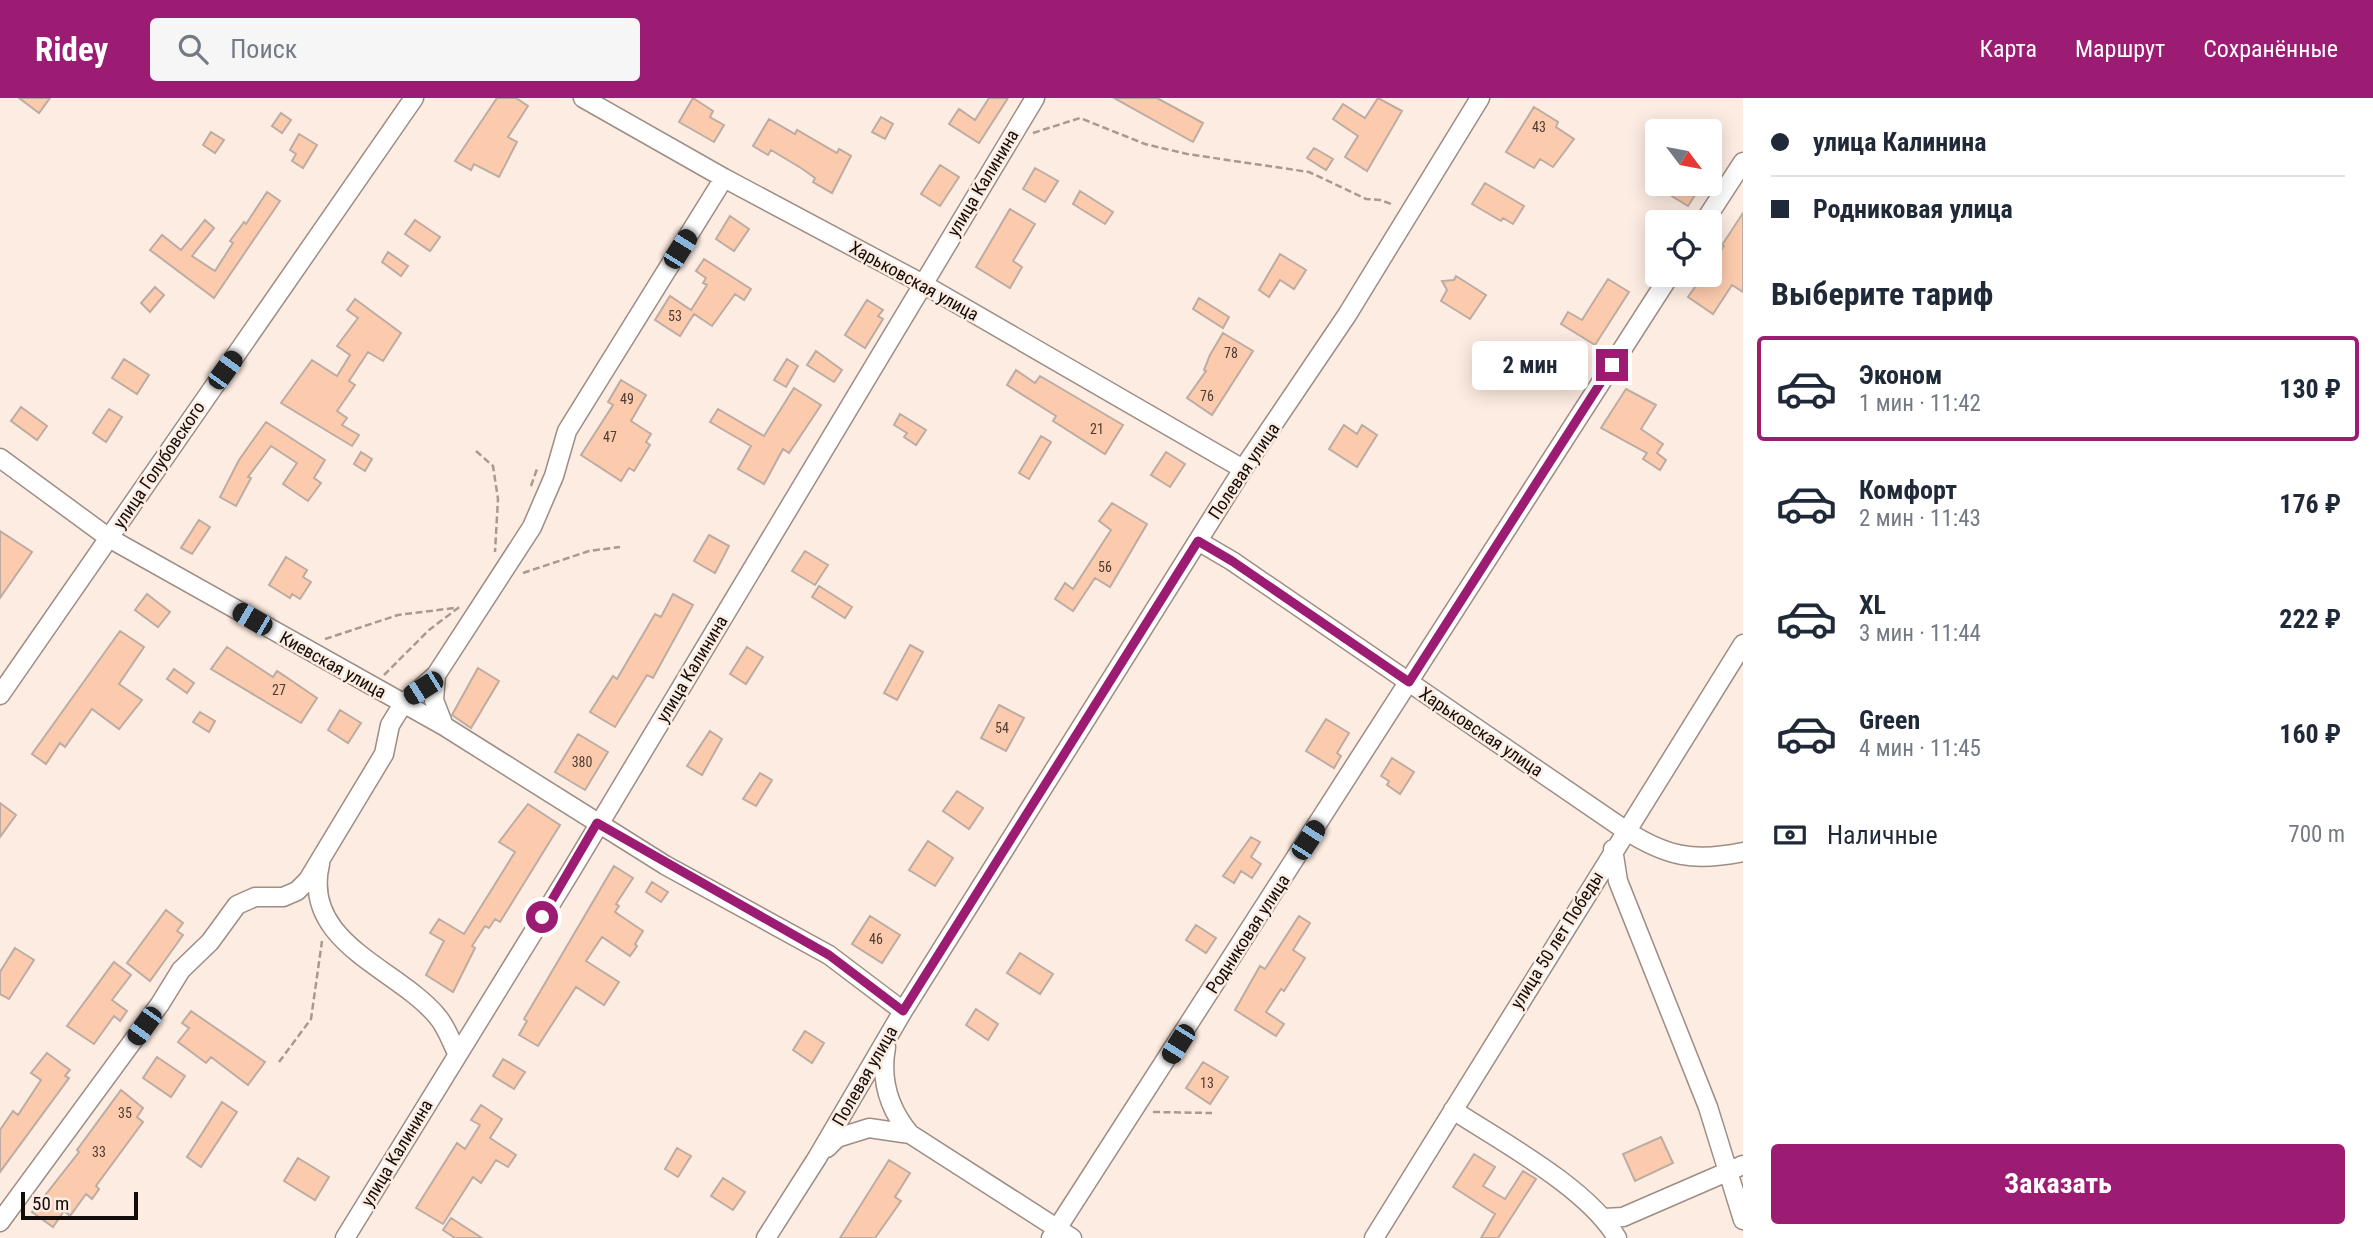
<!DOCTYPE html>
<html lang="ru">
<meta charset="utf-8">
<style>
body{margin:0;font-family:"Roboto Condensed",sans-serif;background:#f6f6f7;color:#1f2937;height:100vh;display:flex;flex-direction:column;font-size:26px;white-space:nowrap}
*{box-sizing:border-box;margin:0}
p{font-size:23px;color:#747a83}
.icon{flex:none;width:38px;height:38px;fill:none;stroke:currentColor;stroke-width:2;stroke-linecap:round;stroke-linejoin:round}
.map{position:relative;flex:1;overflow:hidden}
.sheet{display:flex;flex-direction:column;background:#fff;width:630px}
.sheet>*{flex:none}
.guide{display:grid;align-content:center;height:154px;padding:0 28px;background:#fff}
.needle{width:46px;rotate:122deg}
.controls{position:absolute;left:1645px;top:21px;display:grid;gap:14px}
.controls a{display:grid;place-items:center;width:77px;height:77px;border-radius:7px;background:#fff;box-shadow:0 4px 18px #0003;font-size:35px}
.scale{position:absolute;left:21px;bottom:18px;width:117px;box-sizing:border-box;padding-left:7px;border:4px solid #120d09;border-top:0;font-size:19px;line-height:24px;white-space:nowrap;color:#120d09;-webkit-text-stroke:5px #fdece2;paint-order:stroke}
.end{position:absolute;width:32px;height:32px;margin:-16px;border:9px solid #9b1c72;background:#fff;box-shadow:0 0 0 4px #fff}
.from{border-radius:50%}
.bubble{position:absolute;height:49px;border-radius:7px;background:#fff;box-shadow:0 4px 18px #0003;font-size:23px;font-weight:700;line-height:49px;text-align:center}
.car{position:absolute;width:21px;height:42px;margin:-21px -10px;border-radius:9px;box-shadow:0 0 5px 2px #0007;background:linear-gradient(#222 24%,#8ab4d8 0 40%,#222 0 76%,#8ab4d8 0 86%,#222 0)}
.guide b{display:flex;align-items:center;gap:24px;height:66px;font-size:26px}
.guide b+b{border-top:2px solid #e0e1e3}
.guide i{width:18px;height:18px;background:#1f2937}
ul{padding:0;list-style:none}
li{display:flex;align-items:center;gap:21px;height:105px;margin:0 14px 10px;padding:0 14px;border:4px solid transparent;border-radius:7px}
li div{flex:1}
li b{display:block;font-size:26px}
li em{font-style:normal;font-weight:700}
li.active{border-color:#9b1c72}
li>.icon{width:63px;height:63px;stroke-width:1.5}
h2{padding:0 28px;font-size:32px;line-height:84px}
.pay{display:flex;align-items:center;gap:18px;height:77px;padding:0 28px;font-size:26px}
.pay p{margin-inline-start:auto}
.action{display:flex;gap:14px;margin-top:auto;padding:14px 28px}
.action a{flex:1;height:80px;border-radius:7px;background:#9b1c72;color:#fff;font-size:28px;font-weight:700;line-height:80px;text-align:center}
header{display:flex;align-items:center;gap:42px;box-sizing:border-box;height:98px;padding:0 35px;background:#9b1c72;color:#fff}
header strong{font-size:33px}
nav{display:flex;gap:38px;margin-inline-start:auto;font-size:24px}
.search{width:490px;height:63px;background:#f6f6f7;display:flex;align-items:center;gap:18px;box-sizing:border-box;padding:0 24px;border-radius:7px;color:#747a83;font-size:26px}
main{display:flex;flex:1;min-height:0}
.map>svg:first-child{display:block}
</style>
<header>
<strong>Ridey</strong>
<div class="search"><svg class="icon" aria-label="search" viewBox="0 0 24 24"><circle cx="10" cy="10" r="6"/><path d="M15 15l6 6"/></svg>Поиск</div>
<nav><a>Карта</a><a>Маршрут</a><a>Сохранённые</a></nav>
</header>
<main>
<div class="map">
<svg width="1743" height="1140" viewBox="0 0 1743 1140">
<rect width="100%" height="100%" fill="#fdece2"/>
<path fill="#fccbad" stroke="#bdaca3" stroke-width="2" d="M19 0H50L39 15Z
M497 0H516L528 8 508 39 517 44 499 79 474 66 471 72 455 63Z
M693 0 713 13 710 19 724 27 714 44 679 24Z
M989 0H1008L979 45 949 26 959 11 975 22Z
M1114 0H1157L1203 25 1193 44Z
M1378 0 1402 13 1367 73 1345 59 1358 38 1333 21 1343 6 1365 20Z
M1534 9 1558 24 1556 29 1574 41 1553 69 1540 61 1534 70 1506 54Z
M281 15 291 22 282 35 272 28Z
M881 19 893 26 885 41 872 34Z
M769 21 795 36 797 32 837 55 839 51 851 58 832 95 813 84 815 80 801 70 771 52 768 57 753 48Z
M211 34 224 42 215 55 203 47Z
M299 36 317 47 303 70 292 63 296 56 290 52Z
M1314 50 1333 61 1326 72 1307 60Z
M940 67 959 79 940 108 921 96Z
M1035 70 1058 83 1045 104 1023 91Z
M1485 85 1524 108 1513 126 1503 120 1501 123 1472 106Z
M1652 86H1702L1688 108Z
M1080 93 1113 114 1105 126 1073 106Z
M267 94 280 103 214 200 150 152 162 137 181 152 205 122 214 130 192 158 215 173 233 145 230 143 244 124 246 126Z
M1010 111 1035 126 1013 163 1022 169 1010 190 976 169Z
M1743 115V194L1732 187 1713 216 1688 199 1702 179 1710 177V169L1724 148 1722 147Z
M730 118 749 131 734 153 716 141Z
M415 122 440 139 430 153 405 136Z
M388 154 408 168 401 178 382 164Z
M1280 156 1306 172 1294 191 1280 182 1269 199 1259 192Z
M704 161 751 191 744 202 735 196 712 228 694 216 680 238 655 222 670 198 691 212 707 187 703 185 706 180 696 173Z
M1456 178 1486 197 1470 221 1441 203 1447 192 1442 183 1454 182Z
M1608 181 1629 194 1595 247 1561 226 1568 214 1582 222Z
M155 189 164 197 150 214 141 205Z
M1199 200 1229 219 1223 230 1193 211Z
M355 201 401 235 383 263 368 254 349 283 355 287 337 313 347 320 342 327 359 337 352 348 281 305 312 262 337 278 350 257 337 248 358 220 347 212Z
M867 202 883 212 878 218 883 221 865 250 845 237Z
M1223 235 1253 253 1212 317 1187 300 1206 273 1204 272 1210 257Z
M816 253 842 272 834 284 807 267Z
M1558 253 1579 264 1565 290 1544 278Z
M124 261 149 277 137 296 112 280Z
M787 261 798 268 786 289 774 282Z
M1016 272 1035 285 1040 278 1123 327 1105 356 1053 323 1056 318 1007 287Z
M621 282 646 297 631 323 651 336 646 344 650 347 634 373 629 370 621 383 581 357 613 307 608 304Z
M794 290 821 307 789 355 783 351 764 386 738 371 751 348 710 324 718 311 764 338Z
M1626 291 1656 307 1641 331 1663 346 1657 355 1666 362 1660 372 1643 361 1647 355 1601 330Z
M21 309 47 328 37 342 11 323Z
M109 311 122 319 106 344 93 335Z
M900 316 926 332 916 347 904 339 907 335 894 327Z
M266 324 325 362 314 380 321 385 308 403 283 386 297 365 271 348 248 379 251 380 236 408 220 399 239 362Z
M1344 327 1357 336 1362 327 1377 337 1357 369 1329 351Z
M1041 338 1051 344 1029 381 1019 375Z
M361 354 372 361 365 373 354 366Z
M1166 354 1185 366 1170 389 1151 377Z
M1112 405 1147 426 1110 489 1095 480 1073 513 1055 501 1065 485 1073 491 1111 432 1099 423Z
M199 422 210 429 192 456 181 450Z
M0 433 32 454 0 500Z
M709 437 729 448 715 475 694 463Z
M805 453 828 467 815 487 792 473Z
M286 459 307 472 303 479 311 484 300 501 292 496 290 500 269 487Z
M819 488 852 509 845 520 812 499Z
M147 496 170 514 158 529 135 512Z
M673 496 693 507 653 580 647 577 615 629 590 614 613 578 617 581 655 516 661 519Z
M120 533 144 549 119 586 142 602 119 631 92 611 65 649 60 645 46 666 32 656Z
M910 547 923 554 897 602 884 595Z
M227 549 273 579 277 573 317 600 301 625 211 571Z
M747 549 763 559 746 586 730 576Z
M478 570 499 583 471 630 452 617Z
M174 571 194 585 187 595 167 581Z
M999 607 1024 620 1006 653 981 640Z
M340 612 361 625 348 645 328 632Z
M200 614 215 623 209 634 193 624Z
M1326 621 1349 635 1337 655 1341 658 1334 670 1306 653Z
M710 633 722 641 702 677 687 668Z
M578 636 608 654 585 692 555 674Z
M1392 660 1414 674 1400 696 1387 687 1389 683 1381 678Z
M760 675 772 682 756 708 743 701Z
M957 693 983 710 969 731 943 713Z
M0 705 16 717 0 739Z
M528 706 560 727 500 824 495 821 489 830 485 828 472 848 475 850 453 894 426 877 444 843 430 835 439 821 464 836 515 754 499 744Z
M1251 739 1260 744 1251 759 1261 766 1252 780 1241 773 1234 785 1223 778Z
M928 743 953 760 935 788 909 772Z
M614 768 633 780 616 806 619 808 615 814 643 833 635 846 637 848 630 858 602 839 586 863 619 884 604 907 576 889 538 948 519 937 527 923 524 921Z
M652 784 668 794 661 804 646 794Z
M166 812 183 825 177 833 183 837 150 883 127 865Z
M870 818 900 837 882 865 852 846Z
M1299 818 1310 825 1293 852 1305 860 1284 893 1281 891 1266 914 1284 926 1276 938 1235 912 1260 868 1265 871Z
M1196 827 1216 840 1206 855 1186 842Z
M15 850 34 862 9 901 0 896V874Z
M1020 855 1053 876 1040 896 1007 875Z
M114 864 131 877 112 902 127 913 120 923 114 918 94 946 67 928Z
M976 911 998 926 988 942 966 927Z
M191 913 265 964 248 987 211 959 206 965 178 944 189 930 182 925Z
M805 933 824 945 812 965 793 952Z
M47 955 70 972 65 978 69 980 0 1074V1032L13 1013 18 1017 41 982 31 975Z
M157 959 185 978 171 999 143 980Z
M503 961 525 974 514 991 493 978Z
M1203 964 1228 979 1210 1006 1186 990Z
M121 992 143 1010 137 1019 143 1024 96 1088 99 1091 92 1101 86 1096 70 1118 64 1113 53 1129 32 1114 79 1054 77 1052Z
M222 1004 237 1014 201 1069 187 1059Z
M481 1007 502 1021 490 1040 516 1057 508 1069 496 1062 481 1085 473 1079 443 1126 416 1110 457 1045 465 1051 480 1027 471 1022Z
M1661 1039 1673 1065 1635 1083 1623 1056Z
M677 1050 691 1058 678 1079 665 1071Z
M1474 1056 1495 1069 1483 1088 1505 1101 1523 1073 1536 1081 1498 1140H1481L1495 1116 1453 1089Z
M298 1060 329 1079 315 1102 284 1083Z
M889 1062 910 1075 895 1099 901 1103 875 1140H840Z
M723 1080 745 1094 733 1112 711 1098Z
M451 1120 482 1140H455L443 1132Z"/>
<g fill="none" stroke-linecap="round" stroke-linejoin="round">
<defs>
<path id="street" d="M583 0 724 80 923 186 1243 371
M1704 124 1743 64
M0 360 109 440 444 628 665 767 829 857 903 913
M1198 443 1232 463 1625 732C1667 759 1694 764 1743 754
M436 577 434 602 444 628
M0 597 414 0
M1613 751 1618 783 1708 1009 1743 1122
M320 766C301 845 397 870 437 918 446 928 451 943 457 955
M886 949C880 982 889 1011 910 1036
M1453 1012C1502 1044 1588 1090 1617 1140
M827 1050 837 1040 869 1030 910 1036 1072 1140
M1604 1120 1623 1119 1743 1067
M0 1124 160 906 181 872 210 844 237 807 255 799H283L297 793 308 782 384 656 390 627 403 606 436 577 532 429 554 378 567 333 724 80
M345 1140 571 773 1035 0
M766 1140 817 1060 903 913 1243 371 1347 217 1480 0
M1051 1140 1670 177
M1374 1140 1743 546"/>
</defs>
<use href="#street" stroke="#9d8d84" stroke-width="21"/>
<path stroke="#a79a92" stroke-width="2.5" stroke-dasharray="7 3.5" stroke-linecap="butt" d="M1033 35 1080 20 1145 46 1187 56 1309 74 1366 101 1380 102 1394 107
M476 353 493 368 498 401 495 454
M531 388 538 368
M523 475 589 453 620 449
M325 541 398 517 454 510
M384 577 429 532 462 507
M279 964 311 921 322 843
M1153 1014 1212 1015"/>
<use href="#street" stroke="#fff" stroke-width="18"/>
</g>
<g fill="none" stroke-linecap="round" stroke-linejoin="round">
<path stroke="#9b1c72" stroke-width="9" d="M542 819 597 725 829 857 903 913 1198 443 1232 463 1409 584 1612 267"/>
</g>
<g text-anchor="middle" stroke-width="5" stroke-linejoin="round" paint-order="stroke">
<g font-size="14" fill="#4c3c32">
<text x="1539" y="34">43</text>
<text x="675" y="223">53</text>
<text x="1231" y="260">78</text>
<text x="1207" y="303">76</text>
<text x="627" y="306">49</text>
<text x="1097" y="336">21</text>
<text x="610" y="344">47</text>
<text x="1105" y="474">56</text>
<text x="279" y="597">27</text>
<text x="1002" y="635">54</text>
<text x="582" y="669">380</text>
<text x="876" y="846">46</text>
<text x="1207" y="990">13</text>
<text x="125" y="1020">35</text>
<text x="99" y="1059">33</text>
</g>
<g font-size="18" fill="#120d09" stroke="#fdece2">
<text transform="translate(983 85) rotate(-59)" y="6">улица Калинина</text>
<text transform="translate(914 183) rotate(29)" y="6">Харьковская улица</text>
<text transform="translate(159 367) rotate(-56)" y="6">улица Голубовского</text>
<text transform="translate(1244 373) rotate(-56)" y="6">Полевая улица</text>
<text transform="translate(333 567) rotate(29)" y="6">Киевская улица</text>
<text transform="translate(692 571) rotate(-59)" y="6">улица Калинина</text>
<text transform="translate(1481 634) rotate(34)" y="6">Харьковская улица</text>
<text transform="translate(1248 836) rotate(-57)" y="6">Родниковая улица</text>
<text transform="translate(1557 842) rotate(-58)" y="6">улица 50 лет Победы</text>
<text transform="translate(865 978) rotate(-60)" y="6">Полевая улица</text>
<text transform="translate(397 1055) rotate(-59)" y="6">улица Калинина</text>
</g>
</g>
</svg>
<div class="controls">
<a><svg class="needle" viewBox="-14 -14 28 28"><path d="M0-13l5 13h-10z" fill="#e53935"/><path d="M0 13l5-13h-10z" fill="#747a83"/></svg></a>
<a><svg class="icon" aria-label="locate" viewBox="0 0 24 24"><circle cx="12" cy="12" r="6"/><path d="M12 2v4M12 18v4M2 12h4M18 12h4"/></svg></a>
</div>
<div class="scale">50 m</div>
<i class="end from" style="left:542px;top:819px"></i>
<i class="end" style="left:1612px;top:267px"></i>
<div class="bubble" style="left:1472px;top:243px;width:116px">2 мин</div>
<i class="car" style="left:680px;top:151px;rotate:32deg"></i>
<i class="car" style="left:225px;top:272px;rotate:36deg"></i>
<i class="car" style="left:252px;top:521px;rotate:300deg"></i>
<i class="car" style="left:423px;top:590px;rotate:238deg"></i>
<i class="car" style="left:1308px;top:742px;rotate:33deg"></i>
<i class="car" style="left:144px;top:928px;rotate:216deg"></i>
<i class="car" style="left:1178px;top:946px;rotate:212deg"></i>
</div>
<section class="sheet">
<div class="guide">
<b><i class="from"></i>улица Калинина</b>
<b><i></i>Родниковая улица</b>
</div>
<h2>Выберите тариф</h2>
<ul>
<li class="active"><svg class="icon" aria-label="car" viewBox="0 0 24 24"><path d="M5 17H2v-5l4-1 3-4h7l3 4 3 1v5h-3M9 17h6M6 11h13"/><circle cx="7" cy="17" r="2"/><circle cx="17" cy="17" r="2"/></svg><div><b>Эконом</b><p>1 мин · 11:42</p></div><em>130 ₽</em></li>
<li><svg class="icon" aria-label="car" viewBox="0 0 24 24"><path d="M5 17H2v-5l4-1 3-4h7l3 4 3 1v5h-3M9 17h6M6 11h13"/><circle cx="7" cy="17" r="2"/><circle cx="17" cy="17" r="2"/></svg><div><b>Комфорт</b><p>2 мин · 11:43</p></div><em>176 ₽</em></li>
<li><svg class="icon" aria-label="car" viewBox="0 0 24 24"><path d="M5 17H2v-5l4-1 3-4h7l3 4 3 1v5h-3M9 17h6M6 11h13"/><circle cx="7" cy="17" r="2"/><circle cx="17" cy="17" r="2"/></svg><div><b>XL</b><p>3 мин · 11:44</p></div><em>222 ₽</em></li>
<li><svg class="icon" aria-label="car" viewBox="0 0 24 24"><path d="M5 17H2v-5l4-1 3-4h7l3 4 3 1v5h-3M9 17h6M6 11h13"/><circle cx="7" cy="17" r="2"/><circle cx="17" cy="17" r="2"/></svg><div><b>Green</b><p>4 мин · 11:45</p></div><em>160 ₽</em></li>
</ul>
<div class="pay"><svg class="icon" aria-label="cash" viewBox="0 0 24 24"><path d="M3 7h18v10H3z"/><circle cx="12" cy="12" r="2"/></svg>Наличные<p>700 m</p></div>
<div class="action"><a>Заказать</a></div>
</section>
</main>
